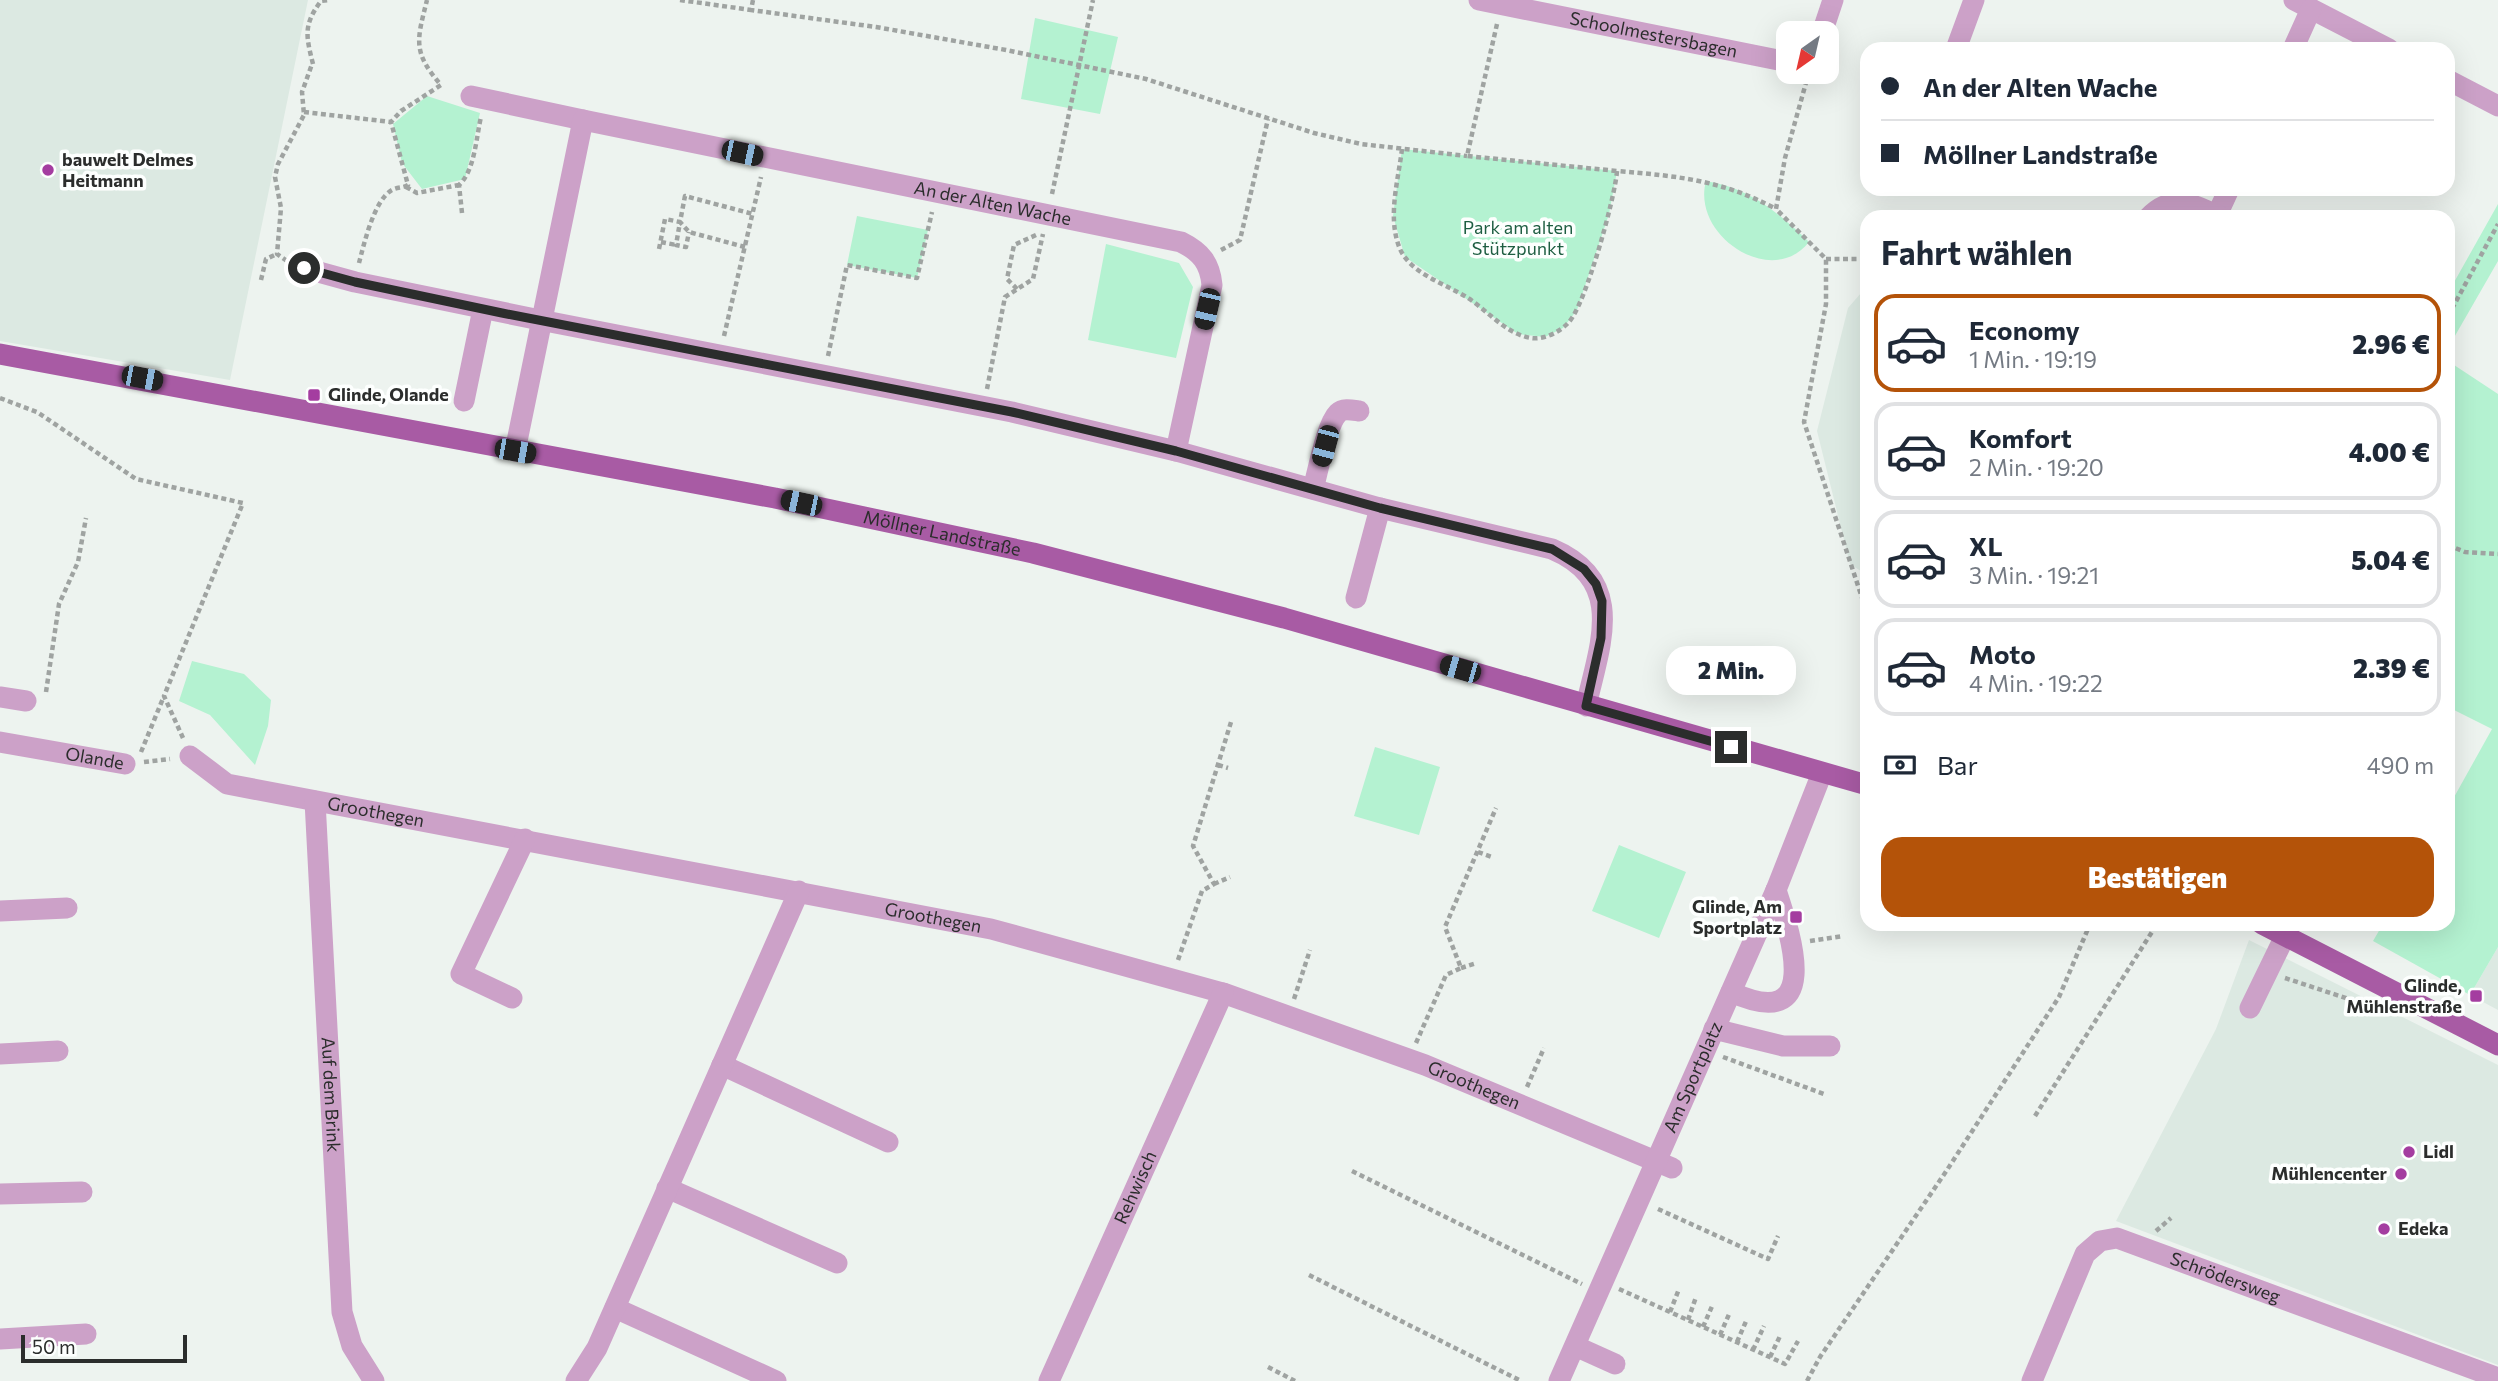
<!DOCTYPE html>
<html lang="de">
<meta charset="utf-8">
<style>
body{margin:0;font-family:Commissioner,sans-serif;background:#f6f6f7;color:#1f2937;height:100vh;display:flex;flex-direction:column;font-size:26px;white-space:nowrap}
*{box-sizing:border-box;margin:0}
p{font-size:23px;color:#747a83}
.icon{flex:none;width:38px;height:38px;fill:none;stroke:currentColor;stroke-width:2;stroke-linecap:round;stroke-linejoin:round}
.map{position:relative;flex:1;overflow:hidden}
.side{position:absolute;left:1860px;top:210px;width:595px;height:721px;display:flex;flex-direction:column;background:#fff;border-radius:21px;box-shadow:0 7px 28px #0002}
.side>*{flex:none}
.guide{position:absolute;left:1860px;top:42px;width:595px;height:154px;border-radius:21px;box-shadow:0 7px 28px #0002;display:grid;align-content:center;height:154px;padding:0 21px;background:#fff}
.needle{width:46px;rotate:214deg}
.fabs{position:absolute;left:1776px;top:21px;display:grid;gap:14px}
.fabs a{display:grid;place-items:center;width:63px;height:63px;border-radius:14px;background:#fff;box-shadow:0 7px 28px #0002;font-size:35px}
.scale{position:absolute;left:21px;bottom:18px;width:166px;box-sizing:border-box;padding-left:7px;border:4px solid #2b2d2c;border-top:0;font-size:19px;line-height:24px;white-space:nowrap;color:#2b2d2c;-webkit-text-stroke:5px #fdfffe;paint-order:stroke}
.end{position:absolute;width:32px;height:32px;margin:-16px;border:9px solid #2b2d2c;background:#fff;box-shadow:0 0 0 4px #fff}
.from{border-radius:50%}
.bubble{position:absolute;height:49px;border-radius:21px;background:#fff;box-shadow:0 7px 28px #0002;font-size:23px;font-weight:800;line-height:49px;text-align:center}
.car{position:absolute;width:21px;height:42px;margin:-21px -10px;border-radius:9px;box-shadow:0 0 5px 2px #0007;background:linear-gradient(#222 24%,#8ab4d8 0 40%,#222 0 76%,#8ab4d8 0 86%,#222 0)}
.guide b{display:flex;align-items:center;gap:24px;height:66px;font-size:26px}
.guide b+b{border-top:2px solid #e0e1e3}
.guide i{width:18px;height:18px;background:#1f2937}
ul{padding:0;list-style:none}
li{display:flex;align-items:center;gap:21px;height:98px;margin:0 14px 10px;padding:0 7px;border:4px solid #e0e1e3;border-radius:21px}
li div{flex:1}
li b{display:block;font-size:26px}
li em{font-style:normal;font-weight:800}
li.selected{border-color:#b45309}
li>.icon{width:63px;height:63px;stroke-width:1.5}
h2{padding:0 21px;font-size:32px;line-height:84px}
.pay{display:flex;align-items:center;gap:18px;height:77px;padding:0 21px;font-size:26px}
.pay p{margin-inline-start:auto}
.primary-button{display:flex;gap:14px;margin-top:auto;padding:14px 21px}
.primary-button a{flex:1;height:80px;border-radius:21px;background:#b45309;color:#fff;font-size:28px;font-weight:800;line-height:80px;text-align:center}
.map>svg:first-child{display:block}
</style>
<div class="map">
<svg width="2498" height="1381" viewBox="0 0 2498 1381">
<rect width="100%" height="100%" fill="#edf3ef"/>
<path fill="#dce9e2" d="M0 0H308L230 380 0 341Z
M1867 286V575L1850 564 1817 431 1848 308Z
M2249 940 2498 1065V1365L2116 1221 2216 1029Z
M2498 947V1010L2470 995Z"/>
<path fill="#b4f2d1" d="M1035 18 1118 37 1100 114 1021 99Z
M427 96 480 113 465 179 422 189 402 163 393 124Z
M1402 149 1617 171 1609 214 1577 310 1563 328 1545 337 1518 334 1405 257 1393 216Z
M1706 181C1749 188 1778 212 1809 242 1772 289 1691 236 1706 181Z
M2498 204V261L2448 348V293Z
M857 216 928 230 917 278 847 265Z
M1106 244 1179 263 1193 287 1176 358 1088 340Z
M2448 361 2498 394V947L2470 995 2373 941 2383 924H2448V808L2492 729 2448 707Z
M192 661 244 674 271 700 268 726 255 765 210 715 179 701Z
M1375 747 1440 767 1419 835 1354 816Z
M1619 845 1686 872 1659 938 1592 911Z"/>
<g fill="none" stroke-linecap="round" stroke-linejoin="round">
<path stroke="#9fa3a1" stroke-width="4.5" stroke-dasharray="5 3.5" stroke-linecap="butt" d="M680 0 751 10
M753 0 751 10 876 27 1006 50 1146 79 1314 133 1361 144 1467 156
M1497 24 1467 156 1617 171
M313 64C306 36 303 25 321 1L329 0
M1809 72 1785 158 1776 209 1826 259V304L1804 422 1867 613
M304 112 391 122
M1402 149C1398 182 1387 218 1400 249 1411 274 1446 284 1468 298 1488 311 1506 334 1531 338 1544 340 1560 332 1569 322 1586 303 1615 198 1617 171 1677 176 1722 180 1776 209
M406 187 417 193 459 185
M1052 194 1093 0
M462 213 459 185C475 170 476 138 481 117
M661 242 676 245
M745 247 689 232 680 222 685 196 753 214
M659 249 665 219 680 222 676 245 686 247 689 232
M1221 250 1240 240 1268 119
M1826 259H1867
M287 261 277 254 281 208 275 177 278 164 304 115 302 92 312 64
M359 263C364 244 374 200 392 190 398 187 403 188 408 185L391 122 401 111 441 85C412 52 417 40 427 0
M261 280 266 259 277 254
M1017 289 1007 279 1014 245 1036 235
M2448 316 2498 224
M724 336 761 177
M828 356 847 265 917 278 932 212
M987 389 1005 297 1033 279 1043 234
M0 398 37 412 136 479 243 503 164 696 183 738
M2448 545 2465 552 2498 554
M46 692 59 604 78 562 86 518
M141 752 164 696
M144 762 170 759
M1218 765 1228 768
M1478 852 1492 857
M1214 884 1230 877
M1810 941 1843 936
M1178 960 1202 891 1214 884 1193 846 1231 722
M1461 968 1477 963
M2285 978 2373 1007
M1294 999 1310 950
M1416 1043 1446 975 1461 968 1445 927 1496 808
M1723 1057 1824 1094
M1527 1087 1544 1048
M2035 1116 2157 924
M1352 1171 1582 1284
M1658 1209 1768 1259 1778 1236
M2156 1231 2171 1218
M1309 1275 1521 1381
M1619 1289 1785 1364 1798 1341
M1670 1312 1679 1289
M1688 1320 1696 1297
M1703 1327 1713 1304
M1720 1335 1730 1312
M1737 1342 1747 1319
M1753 1350 1764 1326
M1770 1357 1781 1334
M1268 1367 1295 1381
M1807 1381 1820 1357 1947 1170 2059 997 2090 924"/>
<g stroke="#cca1c8" stroke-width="21">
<path id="s1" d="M1479 0 1788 62"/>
<path d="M2294 0 2389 49"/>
<path d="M1822 33 1833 0"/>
<path d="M1956 49 1974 0"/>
<path d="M2293 49 2311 9"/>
<path d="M2448 80 2498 106"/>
<path d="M471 96 583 120"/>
<path d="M2217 215 2229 189"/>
<path d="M2149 217C2173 192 2194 205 2221 217"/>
<path d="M304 268 355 282 540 320 1012 412 1176 451 1380 508 1552 549C1627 581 1600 644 1586 706"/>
<path d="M464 401 483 309"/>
<path id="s2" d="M515 451 583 120 1181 242C1201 252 1210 263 1212 285L1176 451"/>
<path d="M1313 489C1318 472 1326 425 1338 413 1343 408 1352 410 1359 411"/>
<path d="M1356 598 1380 508"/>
<path d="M0 697 26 701"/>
<path id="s3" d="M0 742 125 764"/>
<path id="s4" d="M190 756 227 784 991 929 1223 993 1425 1065 1672 1168"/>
<path id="s5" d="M315 801 342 1312 352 1346 374 1381"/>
<path d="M0 911 67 908"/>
<path d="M1731 992C1823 1034 1792 938 1776 890"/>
<path d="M512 998 461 974 525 839"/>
<path d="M2250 1008 2285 936"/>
<path d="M1714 1029 1783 1046H1830"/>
<path d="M0 1054 58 1051"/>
<path d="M722 1065 888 1142"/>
<path d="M667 1188 837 1263"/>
<path d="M0 1194 82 1192"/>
<path d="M615 1308 776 1381"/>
<path d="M0 1339 86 1334"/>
<path d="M1575 1346 1615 1364"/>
<path d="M576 1381 597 1348 799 891"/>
<path id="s6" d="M1049 1381 1223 993"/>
<path id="s7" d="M1559 1381 1776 890 1822 773"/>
<path id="s8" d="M2032 1381 2085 1254 2100 1241 2117 1238 2498 1378"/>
</g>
<g stroke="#a85ba4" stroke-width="21">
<path id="s9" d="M0 354 775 498 1033 553 1284 618 1867 785"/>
<path d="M2262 924 2498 1045"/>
</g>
</g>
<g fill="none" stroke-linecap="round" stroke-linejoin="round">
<path stroke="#2b2d2c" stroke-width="9" d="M304 268 355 282 502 313 1012 412 1176 451 1380 508 1552 549 1584 569 1596 584 1602 601 1601 638 1586 706 1731 747"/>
</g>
<g fill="#a43da0" stroke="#fdfffe" stroke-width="2.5">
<circle cx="48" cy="170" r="7"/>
<rect x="307" y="388" width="14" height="14" rx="3.5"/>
<rect x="1789" y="910" width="14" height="14" rx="3.5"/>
<rect x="2469" y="989" width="14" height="14" rx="3.5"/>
<circle cx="2409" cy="1152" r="7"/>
<circle cx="2401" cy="1174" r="7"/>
<circle cx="2384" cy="1229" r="7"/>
</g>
<g text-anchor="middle" stroke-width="7" stroke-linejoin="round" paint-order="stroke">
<g font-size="18" fill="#2b2d2c" stroke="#fdfffe">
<text dy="6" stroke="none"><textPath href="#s1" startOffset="178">Schoolmestersbagen</textPath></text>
<text dy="6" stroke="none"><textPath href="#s2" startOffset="756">An der Alten Wache</textPath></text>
<text dy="6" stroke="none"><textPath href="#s9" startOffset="959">Möllner Landstraße</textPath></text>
<text dy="6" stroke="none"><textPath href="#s3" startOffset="96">Olande</textPath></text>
<text dy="6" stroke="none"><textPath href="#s4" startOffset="198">Groothegen</textPath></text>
<text dy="6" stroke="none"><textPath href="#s4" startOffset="765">Groothegen</textPath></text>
<text dy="6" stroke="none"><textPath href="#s7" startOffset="332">Am Sportplatz</textPath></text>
<text dy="6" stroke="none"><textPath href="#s4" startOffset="1332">Groothegen</textPath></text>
<text dy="6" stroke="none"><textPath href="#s5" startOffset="294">Auf dem Brink</textPath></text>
<text dy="6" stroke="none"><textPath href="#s6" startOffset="212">Rehwisch</textPath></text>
<text dy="6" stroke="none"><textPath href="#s8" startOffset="290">Schrödersweg</textPath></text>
</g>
<g font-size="18" font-weight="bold" fill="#2b2d2c" stroke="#fdfffe" text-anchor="start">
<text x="62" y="166">bauwelt Delmes<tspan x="62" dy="21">Heitmann</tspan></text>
<text x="328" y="401">Glinde, Olande</text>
<text x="1782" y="913" text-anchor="end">Glinde, Am<tspan x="1782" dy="21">Sportplatz</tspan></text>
<text x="2462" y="992" text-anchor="end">Glinde,<tspan x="2462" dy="21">Mühlenstraße</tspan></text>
<text x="2423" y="1158">Lidl</text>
<text x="2387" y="1180" text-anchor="end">Mühlencenter</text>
<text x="2398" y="1235">Edeka</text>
</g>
<g font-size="18" fill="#1e5e42" stroke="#fdfffe">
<text x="1518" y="234">Park am alten<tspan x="1518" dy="21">Stützpunkt</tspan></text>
</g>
</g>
</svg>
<div class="fabs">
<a><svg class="needle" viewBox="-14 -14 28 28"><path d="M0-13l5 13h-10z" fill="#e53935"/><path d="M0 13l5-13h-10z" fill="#747a83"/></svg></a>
</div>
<div class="scale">50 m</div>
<i class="end from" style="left:304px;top:268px"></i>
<i class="end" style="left:1731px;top:747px"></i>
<div class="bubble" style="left:1666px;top:646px;width:130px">2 Min.</div>
<i class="car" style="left:742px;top:153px;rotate:102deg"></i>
<i class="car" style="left:1207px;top:309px;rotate:193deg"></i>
<i class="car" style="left:142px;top:378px;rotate:101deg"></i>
<i class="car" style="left:1325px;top:446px;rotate:195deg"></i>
<i class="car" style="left:515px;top:451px;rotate:100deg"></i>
<i class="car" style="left:801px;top:503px;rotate:282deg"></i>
<i class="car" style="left:1460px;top:669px;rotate:286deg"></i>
<div class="guide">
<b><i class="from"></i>An der Alten Wache</b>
<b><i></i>Möllner Landstraße</b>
</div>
<section class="side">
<h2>Fahrt wählen</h2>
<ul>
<li class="selected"><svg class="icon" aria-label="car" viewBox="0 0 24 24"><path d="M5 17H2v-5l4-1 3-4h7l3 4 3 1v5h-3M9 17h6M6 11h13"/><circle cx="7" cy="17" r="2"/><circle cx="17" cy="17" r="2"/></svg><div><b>Economy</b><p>1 Min. · 19:19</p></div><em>2.96 €</em></li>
<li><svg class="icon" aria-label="car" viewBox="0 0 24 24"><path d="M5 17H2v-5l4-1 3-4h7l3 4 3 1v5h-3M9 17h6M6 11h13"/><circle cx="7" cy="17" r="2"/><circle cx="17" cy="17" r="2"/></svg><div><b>Komfort</b><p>2 Min. · 19:20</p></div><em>4.00 €</em></li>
<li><svg class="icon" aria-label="car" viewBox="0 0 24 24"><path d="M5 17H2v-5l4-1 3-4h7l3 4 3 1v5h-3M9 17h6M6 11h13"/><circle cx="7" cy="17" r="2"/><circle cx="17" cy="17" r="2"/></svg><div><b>XL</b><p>3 Min. · 19:21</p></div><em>5.04 €</em></li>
<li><svg class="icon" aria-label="car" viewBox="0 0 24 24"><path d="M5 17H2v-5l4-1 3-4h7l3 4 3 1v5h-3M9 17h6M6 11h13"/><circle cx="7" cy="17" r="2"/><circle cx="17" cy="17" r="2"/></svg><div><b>Moto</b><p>4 Min. · 19:22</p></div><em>2.39 €</em></li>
</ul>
<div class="pay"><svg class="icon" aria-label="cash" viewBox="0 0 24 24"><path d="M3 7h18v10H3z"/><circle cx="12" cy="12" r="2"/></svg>Bar<p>490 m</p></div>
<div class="primary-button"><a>Bestätigen</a></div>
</section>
</div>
